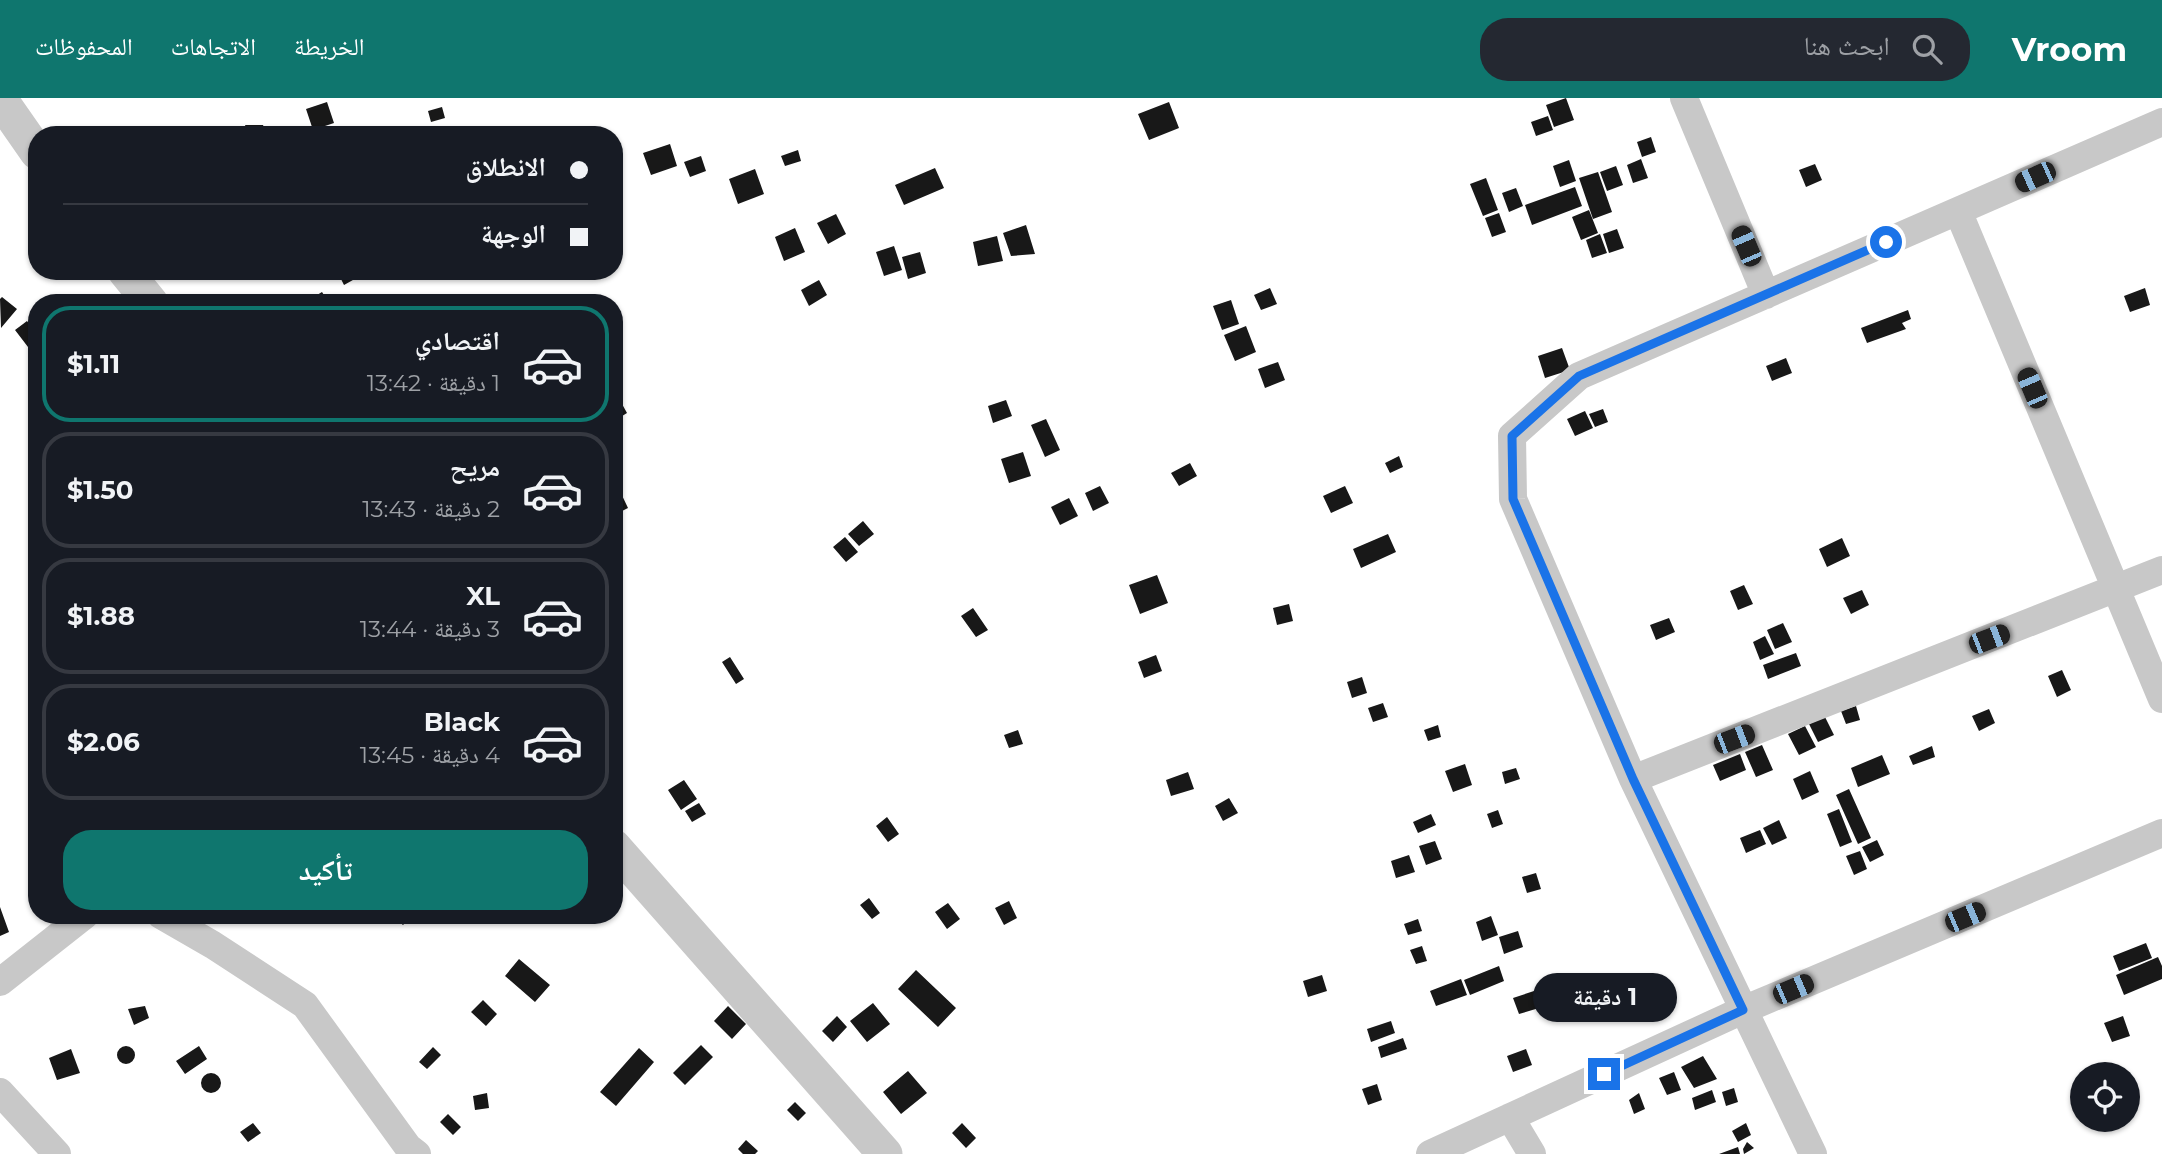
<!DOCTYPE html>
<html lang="ar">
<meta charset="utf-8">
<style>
body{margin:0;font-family:Montserrat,"Noto Naskh Arabic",sans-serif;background:#242831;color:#f1f3f6;direction:rtl;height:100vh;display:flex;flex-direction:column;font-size:26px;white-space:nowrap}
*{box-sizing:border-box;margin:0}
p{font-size:23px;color:#9ea1a6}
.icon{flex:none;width:38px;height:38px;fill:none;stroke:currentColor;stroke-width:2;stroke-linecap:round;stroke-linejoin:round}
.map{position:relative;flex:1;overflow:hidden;direction:ltr}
.side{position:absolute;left:28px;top:196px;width:595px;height:630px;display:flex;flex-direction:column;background:#171b24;border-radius:28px;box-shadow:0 2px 5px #0004;direction:rtl}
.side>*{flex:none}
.guide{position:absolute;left:28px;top:28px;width:595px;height:154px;border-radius:28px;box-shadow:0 2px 5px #0004;direction:rtl;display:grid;align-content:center;height:154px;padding:0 35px;background:#171b24}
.buttons{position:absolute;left:2070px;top:964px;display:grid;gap:14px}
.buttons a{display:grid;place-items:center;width:70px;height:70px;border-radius:50%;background:#171b24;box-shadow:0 2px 5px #0004;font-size:35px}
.end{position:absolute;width:32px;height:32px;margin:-16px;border:9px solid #1a73e8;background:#fff;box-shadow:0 0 0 4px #fff}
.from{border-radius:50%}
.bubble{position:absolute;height:49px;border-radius:24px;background:#171b24;box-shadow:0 2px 5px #0004;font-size:23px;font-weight:700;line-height:49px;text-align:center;direction:rtl}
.car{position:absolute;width:21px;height:42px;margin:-21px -10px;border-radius:9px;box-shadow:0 0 5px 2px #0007;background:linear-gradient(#222 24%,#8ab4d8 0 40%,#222 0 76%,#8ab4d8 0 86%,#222 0)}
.guide b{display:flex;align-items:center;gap:24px;height:66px;font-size:26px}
.guide b+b{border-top:2px solid #363941}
.guide i{width:18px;height:18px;background:#f1f3f6}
ul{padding:12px 0 0;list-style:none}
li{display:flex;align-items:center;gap:21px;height:116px;margin:0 14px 10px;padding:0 21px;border:4px solid #363941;border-radius:28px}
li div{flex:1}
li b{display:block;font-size:26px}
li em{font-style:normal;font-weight:700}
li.selected{border-color:#0f766e}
li>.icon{width:63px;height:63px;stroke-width:1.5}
.primary-button{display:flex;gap:14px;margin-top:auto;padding:14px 35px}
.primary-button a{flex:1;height:80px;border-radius:28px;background:#0f766e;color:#fff;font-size:28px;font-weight:700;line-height:80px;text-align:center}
header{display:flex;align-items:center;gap:42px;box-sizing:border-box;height:98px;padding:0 35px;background:#0f766e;color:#fff}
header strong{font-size:33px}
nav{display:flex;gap:38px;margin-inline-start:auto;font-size:24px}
.search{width:490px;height:63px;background:#242831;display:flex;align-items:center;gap:18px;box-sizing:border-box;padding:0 24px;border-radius:28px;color:#9ea1a6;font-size:26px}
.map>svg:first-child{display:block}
</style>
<header>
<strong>Vroom</strong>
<div class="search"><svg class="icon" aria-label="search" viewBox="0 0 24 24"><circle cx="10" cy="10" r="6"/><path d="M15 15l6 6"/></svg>ابحث هنا</div>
<nav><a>الخريطة</a><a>الاتجاهات</a><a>المحفوظات</a></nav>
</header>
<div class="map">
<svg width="2162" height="1056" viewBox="0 0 2162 1056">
<rect width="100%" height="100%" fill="#fff"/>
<path fill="#181818" d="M1566 0 1574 22 1554 29 1546 7Z
M327 4 334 25 313 32 306 11Z
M1169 4 1179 30 1149 42 1138 16Z
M442 9 445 20 431 24 428 13Z
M1548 18 1553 32 1536 38 1531 24Z
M245 27H263L267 37H249Z
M1651 39 1656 54 1642 59 1637 44Z
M670 46 677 68 651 77 643 55Z
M798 52 801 63 785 68 781 58Z
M701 58 706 73 690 79 684 64Z
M1641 61 1648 80 1633 85 1627 67Z
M1569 62 1576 83 1560 89 1553 68Z
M1815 66 1822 82 1806 89 1799 72Z
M1616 68 1623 87 1607 93 1600 74Z
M935 70 944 90 904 107 895 87Z
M755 71 764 96 738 106 729 81Z
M1598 74 1612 114 1593 121 1579 80Z
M1486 80 1498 112 1483 118 1470 86Z
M1575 89 1582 108 1532 127 1525 107Z
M1516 90 1523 108 1509 114 1502 95Z
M1589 112 1598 135 1581 142 1572 119Z
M1499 115 1506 134 1492 139 1485 120Z
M836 116 846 136 828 146 817 125Z
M1026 127 1035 156 1011 158 1003 135Z
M795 130 805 154 784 163 775 139Z
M1617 131 1624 150 1609 155 1603 136Z
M1600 136 1607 155 1592 160 1586 142Z
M997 138 1003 163 978 168 973 144Z
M894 148 902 172 884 178 876 154Z
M920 154 926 175 908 181 902 159Z
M337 173H369L344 187Z
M819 182 827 197 809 208 801 192Z
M1270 190 1277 206 1261 212 1254 197Z
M2145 190 2150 207 2130 214 2124 198Z
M322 194 329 205H304Z
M2 199 17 211 1 230 0 201Z
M1231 202 1239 226 1222 232 1213 208Z
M1908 212 1911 221 1902 225 1906 231 1867 245 1861 230Z
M27 223 37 236V242L28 249 15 232Z
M1246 228 1256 254 1235 263 1224 237Z
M1562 250 1570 272 1545 280 1538 258Z
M1786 260 1792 275 1772 283 1766 268Z
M1278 264 1285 282 1265 290 1258 271Z
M617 297 627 315 614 323V299Z
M1006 302 1012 318 993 325 988 308Z
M1603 311 1608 324 1595 329 1589 316Z
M1585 313 1593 330 1575 338 1567 321Z
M1046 321 1060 352 1045 359 1031 327Z
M1023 354 1031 378 1009 385 1001 361Z
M1399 358 1403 369 1390 375 1385 365Z
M1190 365 1197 378 1179 388 1171 375Z
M1100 388 1109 405 1093 413 1085 395Z
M1345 388 1353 405 1331 415 1323 398Z
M618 389 628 410 614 417V391Z
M1069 400 1078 418 1060 427 1051 409Z
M863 423 874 436 859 448 848 436Z
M1388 436 1396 454 1361 470 1353 451Z
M845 439 858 454 846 464 833 449Z
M1842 440 1850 458 1827 469 1819 451Z
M1157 477 1168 505 1140 516 1129 487Z
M1744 487 1753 506 1738 512 1730 493Z
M1862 492 1869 507 1851 516 1843 500Z
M1289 506 1293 523 1277 527 1273 510Z
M973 510 988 532 976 539 961 518Z
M1669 520 1675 534 1656 542 1650 527Z
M1783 525 1792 544 1775 551 1767 532Z
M1765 538 1774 556 1760 562 1753 544Z
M37 546V566H36L31 548Z
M1796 555 1801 568 1768 581 1763 567Z
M1156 557 1162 573 1144 580 1138 564Z
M730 559 744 581 736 586 722 564Z
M2062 572 2071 592 2057 599 2048 578Z
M1362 579 1367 595 1352 600 1347 584Z
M1383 605 1388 619 1373 624 1368 610Z
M1856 608 1860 622 1846 626 1841 613Z
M1989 611 1995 625 1979 633 1972 618Z
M1825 619 1834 637 1818 644 1809 626Z
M1438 627 1441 639 1428 643 1424 632Z
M1805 628 1816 649 1799 657 1788 636Z
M1018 632 1023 646 1009 650 1004 637Z
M1762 647 1773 672 1756 679 1745 654Z
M1932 648 1935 659 1913 667 1909 658Z
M1740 656 1746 672 1720 683 1713 667Z
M1882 657 1890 676 1858 689 1851 670Z
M1465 666 1472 687 1453 694 1445 673Z
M1516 670 1520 681 1505 686 1502 674Z
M1810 673 1819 694 1802 702 1793 681Z
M1188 674 1194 691 1171 698 1166 682Z
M684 682 697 701 681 712 668 692Z
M1849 691 1871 740 1858 746 1836 697Z
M1229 700 1238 715 1223 723 1215 708Z
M699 705 706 716 692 724 685 713Z
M1839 711 1852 744 1840 749 1827 716Z
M1498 712 1503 726 1492 730 1487 716Z
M1431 716 1436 727 1418 735 1413 724Z
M887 719 899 736 888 744 876 728Z
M1779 722 1787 740 1772 747 1763 730Z
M1760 732 1766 746 1746 755 1740 740Z
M1877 742 1884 757 1870 764 1862 749Z
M1435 743 1442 761 1426 767 1419 748Z
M1860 753 1867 771 1854 777 1846 758Z
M1409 757 1415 774 1396 780 1391 763Z
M1536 775 1541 791 1527 795 1522 779Z
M869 800 880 815 872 821 860 807Z
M1009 803 1017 820 1004 827 995 810Z
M948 805 960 821 947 831 935 814Z
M0 809 9 834 0 838Z
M392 817H409L411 819 403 827Z
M1491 818 1498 837 1482 843 1476 824Z
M1418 821 1422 833 1408 837 1404 826Z
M1518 833 1523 849 1504 856 1499 839Z
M2146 845 2152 860 2119 873 2113 858Z
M1422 848 1427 863 1416 866 1410 852Z
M2158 859 2162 868V881L2124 897 2116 877Z
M519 861 550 887 535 904 505 878Z
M1499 868 1504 883 1470 897 1464 882Z
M916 872 956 910 938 929 898 891Z
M1322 877 1327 893 1308 899 1303 883Z
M1461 881 1467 897 1436 908 1430 893Z
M1534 893 1539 910 1519 916 1513 900Z
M483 902 497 916 486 928 471 914Z
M873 905 890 926 867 944 850 923Z
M145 908 149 920 134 927 128 911Z
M728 908 746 926 732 941 714 923Z
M837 918 847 929 833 944 822 933Z
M2123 918 2130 938 2112 944 2104 925Z
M1391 923 1395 935 1371 944 1367 931Z
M1403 940 1407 951 1381 960 1378 949Z
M701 947 713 959 685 987 673 975Z
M199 948 207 961 185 976 176 963Z
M117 957a9 9 0 1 1 18 0a9 9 0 1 1-18 0Z
M433 949 441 957 427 971 419 964Z
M639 950 654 964 616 1008 600 994Z
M71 951 80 975 57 982 49 960Z
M1526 951 1532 967 1513 974 1507 958Z
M1703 958 1717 981 1694 990 1681 969Z
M908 973 927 995 901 1016 883 994Z
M1674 974 1681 992 1667 997 1659 980Z
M201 985a10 10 0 1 1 20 0a10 10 0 1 1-20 0Z
M1377 986 1382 1002 1368 1007 1362 991Z
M1734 990 1738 1004 1726 1008 1722 994Z
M1712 992 1716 1004 1695 1012 1692 1000Z
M487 995 489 1010 475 1012 473 998Z
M1639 995 1645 1011 1634 1016 1629 1002Z
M795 1004 806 1015 798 1023 787 1012Z
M448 1016 461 1029 453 1037 440 1024Z
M253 1025 261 1035 248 1044 240 1034Z
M962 1025 976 1040 966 1050 952 1035Z
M1746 1025 1751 1037 1738 1044 1732 1033Z
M746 1042 758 1053 755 1056H743L738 1051Z
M1747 1044 1754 1050 1744 1056 1743 1051Z
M1738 1049 1740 1056H1719Z"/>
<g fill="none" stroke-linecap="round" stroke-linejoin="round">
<path stroke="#c8c8c8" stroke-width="28" d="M1684 0 1766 197
M1958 113 2162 601
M1633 681 2162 472
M161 817 213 847 305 907 408 1049 417 1056
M0 884 85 817
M0 994 57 1056
M1510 1019 1532 1056
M1430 1056 1743 912 2162 735
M1813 1056 1633 681 1513 401 1512 338 1579 278 2162 24"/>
<path stroke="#c8c8c8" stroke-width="35" d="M0 1 37 54
M125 173 151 205
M614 749 885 1056"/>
</g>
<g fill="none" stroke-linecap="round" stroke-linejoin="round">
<path stroke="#1a73e8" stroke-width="9" d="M1604 976 1743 912 1633 681 1513 401 1512 338 1579 278 1886 144"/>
</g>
</svg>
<div class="buttons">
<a><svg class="icon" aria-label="locate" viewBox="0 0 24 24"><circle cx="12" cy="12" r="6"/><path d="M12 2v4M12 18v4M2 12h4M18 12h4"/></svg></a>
</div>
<i class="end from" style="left:1886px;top:144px"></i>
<i class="end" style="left:1604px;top:976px"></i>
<div class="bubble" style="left:1533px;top:875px;width:144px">1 دقيقة</div>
<i class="car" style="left:2035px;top:79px;rotate:246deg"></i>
<i class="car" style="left:1746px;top:148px;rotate:337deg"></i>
<i class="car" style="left:2032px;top:290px;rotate:337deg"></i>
<i class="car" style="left:1989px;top:541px;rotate:69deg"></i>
<i class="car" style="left:1734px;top:641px;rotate:69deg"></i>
<i class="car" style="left:1965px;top:819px;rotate:67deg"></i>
<i class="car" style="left:1793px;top:891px;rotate:67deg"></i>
<div class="guide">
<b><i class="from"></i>الانطلاق</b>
<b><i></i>الوجهة</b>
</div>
<section class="side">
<ul>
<li class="selected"><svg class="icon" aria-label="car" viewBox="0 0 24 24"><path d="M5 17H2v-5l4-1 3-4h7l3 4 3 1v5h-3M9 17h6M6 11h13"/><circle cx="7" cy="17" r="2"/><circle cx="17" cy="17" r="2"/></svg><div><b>اقتصادي</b><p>1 دقيقة · 13:42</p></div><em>$1.11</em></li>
<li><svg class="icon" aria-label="car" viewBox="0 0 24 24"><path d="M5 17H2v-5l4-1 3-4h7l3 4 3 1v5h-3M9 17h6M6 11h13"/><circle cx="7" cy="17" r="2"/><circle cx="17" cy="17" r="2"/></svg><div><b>مريح</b><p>2 دقيقة · 13:43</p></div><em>$1.50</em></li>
<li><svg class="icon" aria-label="car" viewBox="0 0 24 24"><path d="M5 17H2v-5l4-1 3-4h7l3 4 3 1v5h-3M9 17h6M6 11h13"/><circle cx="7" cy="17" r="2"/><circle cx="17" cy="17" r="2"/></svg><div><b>XL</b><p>3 دقيقة · 13:44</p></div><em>$1.88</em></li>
<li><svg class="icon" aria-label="car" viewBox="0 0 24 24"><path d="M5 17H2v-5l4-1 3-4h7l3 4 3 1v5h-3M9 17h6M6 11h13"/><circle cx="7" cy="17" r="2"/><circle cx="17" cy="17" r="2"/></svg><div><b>Black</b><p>4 دقيقة · 13:45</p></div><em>$2.06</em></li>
</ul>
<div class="primary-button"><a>تأكيد</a></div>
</section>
</div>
